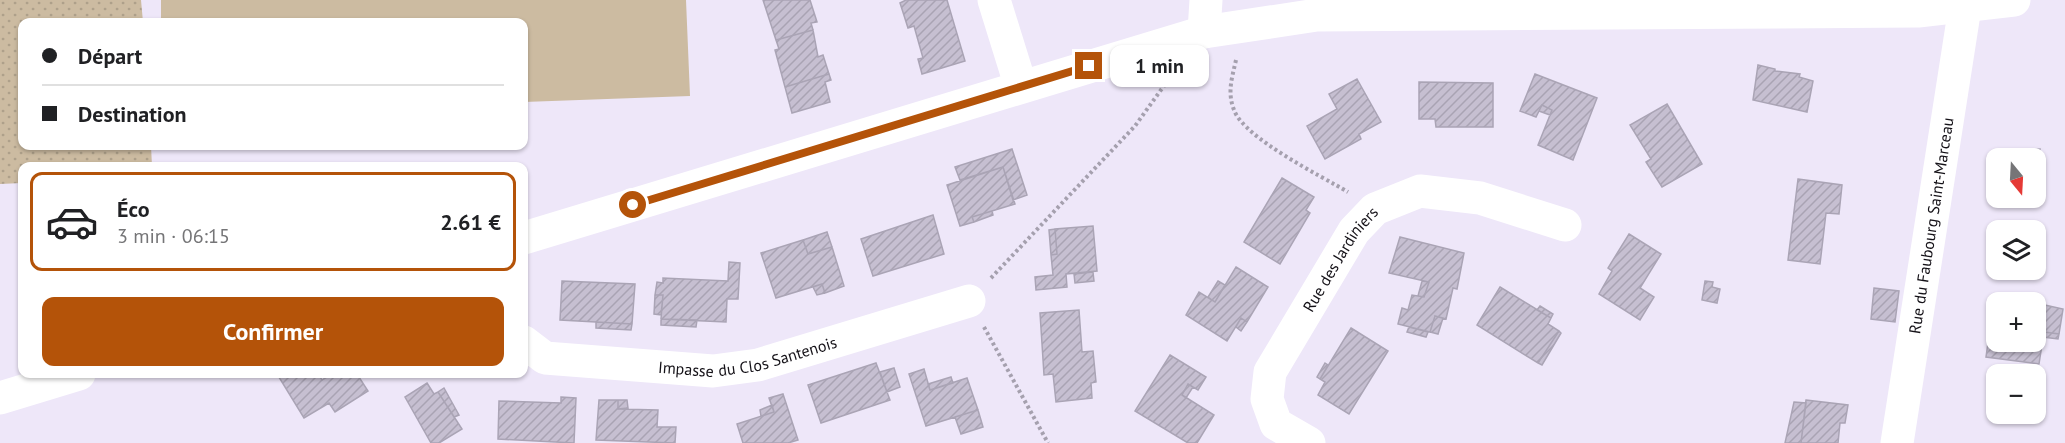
<!DOCTYPE html>
<html lang="fr">
<meta charset="utf-8">
<style>
body{margin:0;font-family:"PT Sans",sans-serif;background:#f2f2f2;color:#202124;height:100vh;display:flex;flex-direction:column;font-size:22px;white-space:nowrap}
*{box-sizing:border-box;margin:0}
p{font-size:20px;color:#757577}
.icon{flex:none;width:33px;height:33px;fill:none;stroke:currentColor;stroke-width:2;stroke-linecap:round;stroke-linejoin:round}
.map{position:relative;flex:1;overflow:hidden}
.details{position:absolute;left:18px;top:162px;width:510px;height:216px;display:flex;flex-direction:column;background:#fff;border-radius:12px;box-shadow:0 2px 4px #0004}
.details>*{flex:none}
.hud{position:absolute;left:18px;top:18px;width:510px;height:132px;border-radius:12px;box-shadow:0 2px 4px #0004;display:grid;align-content:center;height:132px;padding:0 24px;background:#fff}
.needle{width:39px;rotate:162deg}
.buttons{position:absolute;left:1986px;top:148px;display:grid;gap:12px}
.buttons a{display:grid;place-items:center;width:60px;height:60px;border-radius:12px;background:#fff;box-shadow:0 2px 4px #0004;font-size:30px}
.end{position:absolute;width:27px;height:27px;margin:-14px;border:8px solid #b45309;background:#fff;box-shadow:0 0 0 3px #fff}
.from{border-radius:50%}
.bubble{position:absolute;height:42px;border-radius:12px;background:#fff;box-shadow:0 2px 4px #0004;font-size:20px;font-weight:700;line-height:42px;text-align:center}
.hud b{display:flex;align-items:center;gap:21px;height:57px;font-size:22px}
.hud b+b{border-top:2px solid #e0e0e0}
.hud i{width:15px;height:15px;background:#202124}
ul{padding:10px 0 0;list-style:none}
li{display:flex;align-items:center;gap:18px;height:99px;margin:0 12px 9px;padding:0 12px;border:3px solid transparent;border-radius:12px}
li div{flex:1}
li b{display:block;font-size:22px}
li em{font-style:normal;font-weight:700}
li.current{border-color:#b45309}
li>.icon{width:54px;height:54px;stroke-width:1.5}
.action{display:flex;gap:12px;margin-top:auto;padding:12px 24px}
.action a{flex:1;height:69px;border-radius:12px;background:#b45309;color:#fff;font-size:24px;font-weight:700;line-height:69px;text-align:center}
.map>svg:first-child{display:block}
</style>
<div class="map">
<svg width="2065" height="443" viewBox="0 0 2065 443">
<defs>
<pattern id="grass-dots" width="8" height="8" patternUnits="userSpaceOnUse" patternTransform="scale(1.5)"><rect width="8" height="8" fill="#ccbba1"/><path d="M2 2h.1M6 6h.1" fill="none" stroke="#aea08a" stroke-width="1.8" stroke-linecap="round"/></pattern>
<pattern id="building-hatch" width="6" height="6" patternUnits="userSpaceOnUse" patternTransform="scale(1.5)"><rect width="6" height="6" fill="#c6bfd1"/><path d="M-1 1l2-2M0 6l6-6M5 7l2-2" fill="none" stroke="#a9a3b3"/></pattern>
</defs>
<rect width="100%" height="100%" fill="#eee7f9"/>
<path fill="url(#grass-dots)" d="M0 0H141L143 22H22V146H151L152 166H22V183L0 184Z"/>
<path fill="#ccbba1" d="M161 0H686L690 96 524 102V22H161Z"/>
<path fill="url(#building-hatch)" stroke="#aaa4b5" stroke-width="1.5" d="M763 0H810L817 22 811 23 813 30 776 40Z
M906 0H947L965 61 922 74 918 59 923 58 914 26 908 28 900 3Z
M813 30 818 57 823 55 829 74 785 87 775 50 779 49 776 40Z
M1758 65 1775 69V71L1800 74 1799 77 1813 81 1807 112 1753 100Z
M829 74 831 80 825 82 830 102 792 113 785 87Z
M1535 74 1597 98 1573 160 1538 145 1552 110 1542 105 1536 117 1520 111Z
M1357 79 1381 122 1359 134 1361 139 1325 159 1307 126 1337 109 1329 94Z
M1419 82 1493 83V127H1436L1435 119H1419Z
M1667 104 1702 164 1662 187 1646 162 1651 159 1630 125Z
M1542 105 1552 110 1550 115 1539 111Z
M1012 149 1027 195 1013 200 1003 167 960 180 955 167Z
M2040 149 2037 196H2036V159H2002V152Z
M1003 167 1015 204 972 217 974 222 960 226 947 185Z
M1282 178 1314 197 1306 210 1310 213 1280 264 1244 242Z
M1798 179 1842 185 1839 214 1826 213 1820 264 1788 260Z
M992 211 993 215 974 222 972 217Z
M933 215 944 254 873 276 861 239Z
M1093 226 1097 271 1066 274 1067 287 1036 290 1035 277 1053 275 1051 255 1057 254 1055 229Z
M1055 229 1057 254 1051 255 1049 230Z
M827 232 832 247 808 254 803 240Z
M1629 234 1661 254 1640 288 1654 297 1640 320 1599 294 1612 271 1608 268Z
M1400 237 1464 253 1457 289 1453 288 1446 319 1435 316 1430 332 1398 324 1402 308 1408 310 1412 295 1424 297 1429 282 1389 273Z
M803 240 808 254 832 247 844 286 825 293 822 284 776 298 761 253Z
M729 262 740 263 738 299H727L726 322 661 319 663 295H655L657 282 663 283V278L728 281Z
M1236 267 1268 287 1247 322 1241 318 1227 341 1186 315 1199 292 1215 302Z
M1093 272 1094 281 1075 283 1074 274Z
M562 281 635 284 632 324 560 320Z
M1218 281 1225 285 1215 302 1208 297Z
M1422 281 1429 282 1424 297 1418 296Z
M1705 281 1713 282 1712 287 1720 289 1717 303 1702 300Z
M822 284 825 293 817 295 813 287Z
M1500 287 1551 318 1548 324 1559 331 1538 363 1477 325Z
M1874 288 1899 291 1895 322 1871 319Z
M655 295H663L661 315 654 314Z
M2036 303 2063 309 2059 334 2044 332 2039 364 1986 357 1990 328 1996 329V342H2036Z
M1540 306 1553 314 1551 318 1537 310Z
M1079 310 1082 352 1093 351 1096 382 1091 383 1092 398 1056 402 1053 374 1044 375 1040 313Z
M1435 316 1443 318 1438 334 1430 332Z
M1241 318 1247 322 1241 331 1236 327Z
M661 319 697 320 696 327 661 325Z
M596 322 632 324 631 330 596 328Z
M1409 327 1428 332 1426 337 1407 332Z
M1351 328 1388 351 1349 414 1318 395 1325 382 1320 379Z
M1559 331 1561 333 1542 365 1538 363Z
M2044 332 2059 334 2058 339 2043 337Z
M1170 355 1206 377 1198 390 1188 384 1182 395 1214 415 1197 443H1188L1135 411Z
M876 363 890 400 821 423 808 385Z
M1325 363 1328 365 1320 379 1317 377Z
M894 368 900 387 887 392 880 372Z
M924 369 930 390 967 378 978 410 926 426 909 374Z
M277 374H318L322 380 332 374H357L368 391 335 412 329 403 304 418Z
M951 377 953 383 930 390 928 384Z
M427 383 434 394 438 392 462 429 439 443H431L405 397Z
M1188 384 1193 387 1186 398 1182 395Z
M444 388 459 415 454 417 438 392Z
M783 394 798 440 788 443H743L737 424 774 412 769 398Z
M561 397 576 398 574 443 498 439 499 401 561 403Z
M599 400H618V409L658 410 657 427H676L675 443 596 440Z
M618 400H627L628 408 618 409Z
M1806 400 1848 405 1845 423H1840L1838 443H1801Z
M1794 402 1806 403 1801 443H1785Z
M772 405 774 412 761 416 760 410Z
M978 410 983 427 961 434 955 417Z"/>
<g fill="none" stroke-linecap="round" stroke-linejoin="round">
<path stroke="#a5a0ae" stroke-width="4" stroke-dasharray="3 3" stroke-linecap="butt" d="M1236 60C1232 78 1227 92 1234 110 1244 138 1321 176 1348 192
M991 278 1135 126 1171 76
M984 327 1048 443"/>
<g stroke="#fff" stroke-width="33">
<path d="M994 0 1021 87"/>
<path d="M1204 32 1206 0"/>
<path d="M524 238 1204 32 1317 15 1918 11 2014 0"/>
<path id="s1" d="M524 342 545 358 713 371 758 365 969 301"/>
<path d="M0 398 79 374"/>
<path id="s2" d="M1309 443 1276 424 1267 399 1270 372 1354 231 1375 209 1420 191 1480 198 1565 225"/>
<path id="s3" d="M1897 443 1965 7"/>
</g>
</g>
<g fill="none" stroke-linecap="round" stroke-linejoin="round">
<path stroke="#b45309" stroke-width="8" d="M633 205 1089 66"/>
</g>
<g text-anchor="middle" stroke-width="5" stroke-linejoin="round" paint-order="stroke">
<g font-size="16" fill="#141117" stroke="#eee7f9">
<text dy="6" stroke="none"><textPath href="#s3" startOffset="220">Rue du Faubourg Saint-Marceau</textPath></text>
<text dy="6" stroke="none"><textPath href="#s2" startOffset="225">Rue des Jardiniers</textPath></text>
<text dy="6" stroke="none"><textPath href="#s1" startOffset="231">Impasse du Clos Santenois</textPath></text>
</g>
</g>
</svg>
<div class="buttons">
<a><svg class="needle" viewBox="-14 -14 28 28"><path d="M0-13l5 13h-10z" fill="#e53935"/><path d="M0 13l5-13h-10z" fill="#757577"/></svg></a>
<a><svg class="icon" aria-label="layers" viewBox="0 0 24 24"><path d="M12 4l9 5-9 5-9-5zM3 14l9 5 9-5"/></svg></a>
<a>+</a>
<a>−</a>
</div>
<i class="end from" style="left:633px;top:205px"></i>
<i class="end" style="left:1089px;top:66px"></i>
<div class="bubble" style="left:1110px;top:45px;width:99px">1 min</div>
<div class="hud">
<b><i class="from"></i>Départ</b>
<b><i></i>Destination</b>
</div>
<section class="details">
<ul>
<li class="current"><svg class="icon" aria-label="car" viewBox="0 0 24 24"><path d="M5 17H2v-5l4-1 3-4h7l3 4 3 1v5h-3M9 17h6M6 11h13"/><circle cx="7" cy="17" r="2"/><circle cx="17" cy="17" r="2"/></svg><div><b>Éco</b><p>3 min · 06:15</p></div><em>2.61 €</em></li>
</ul>
<div class="action"><a>Confirmer</a></div>
</section>
</div>
